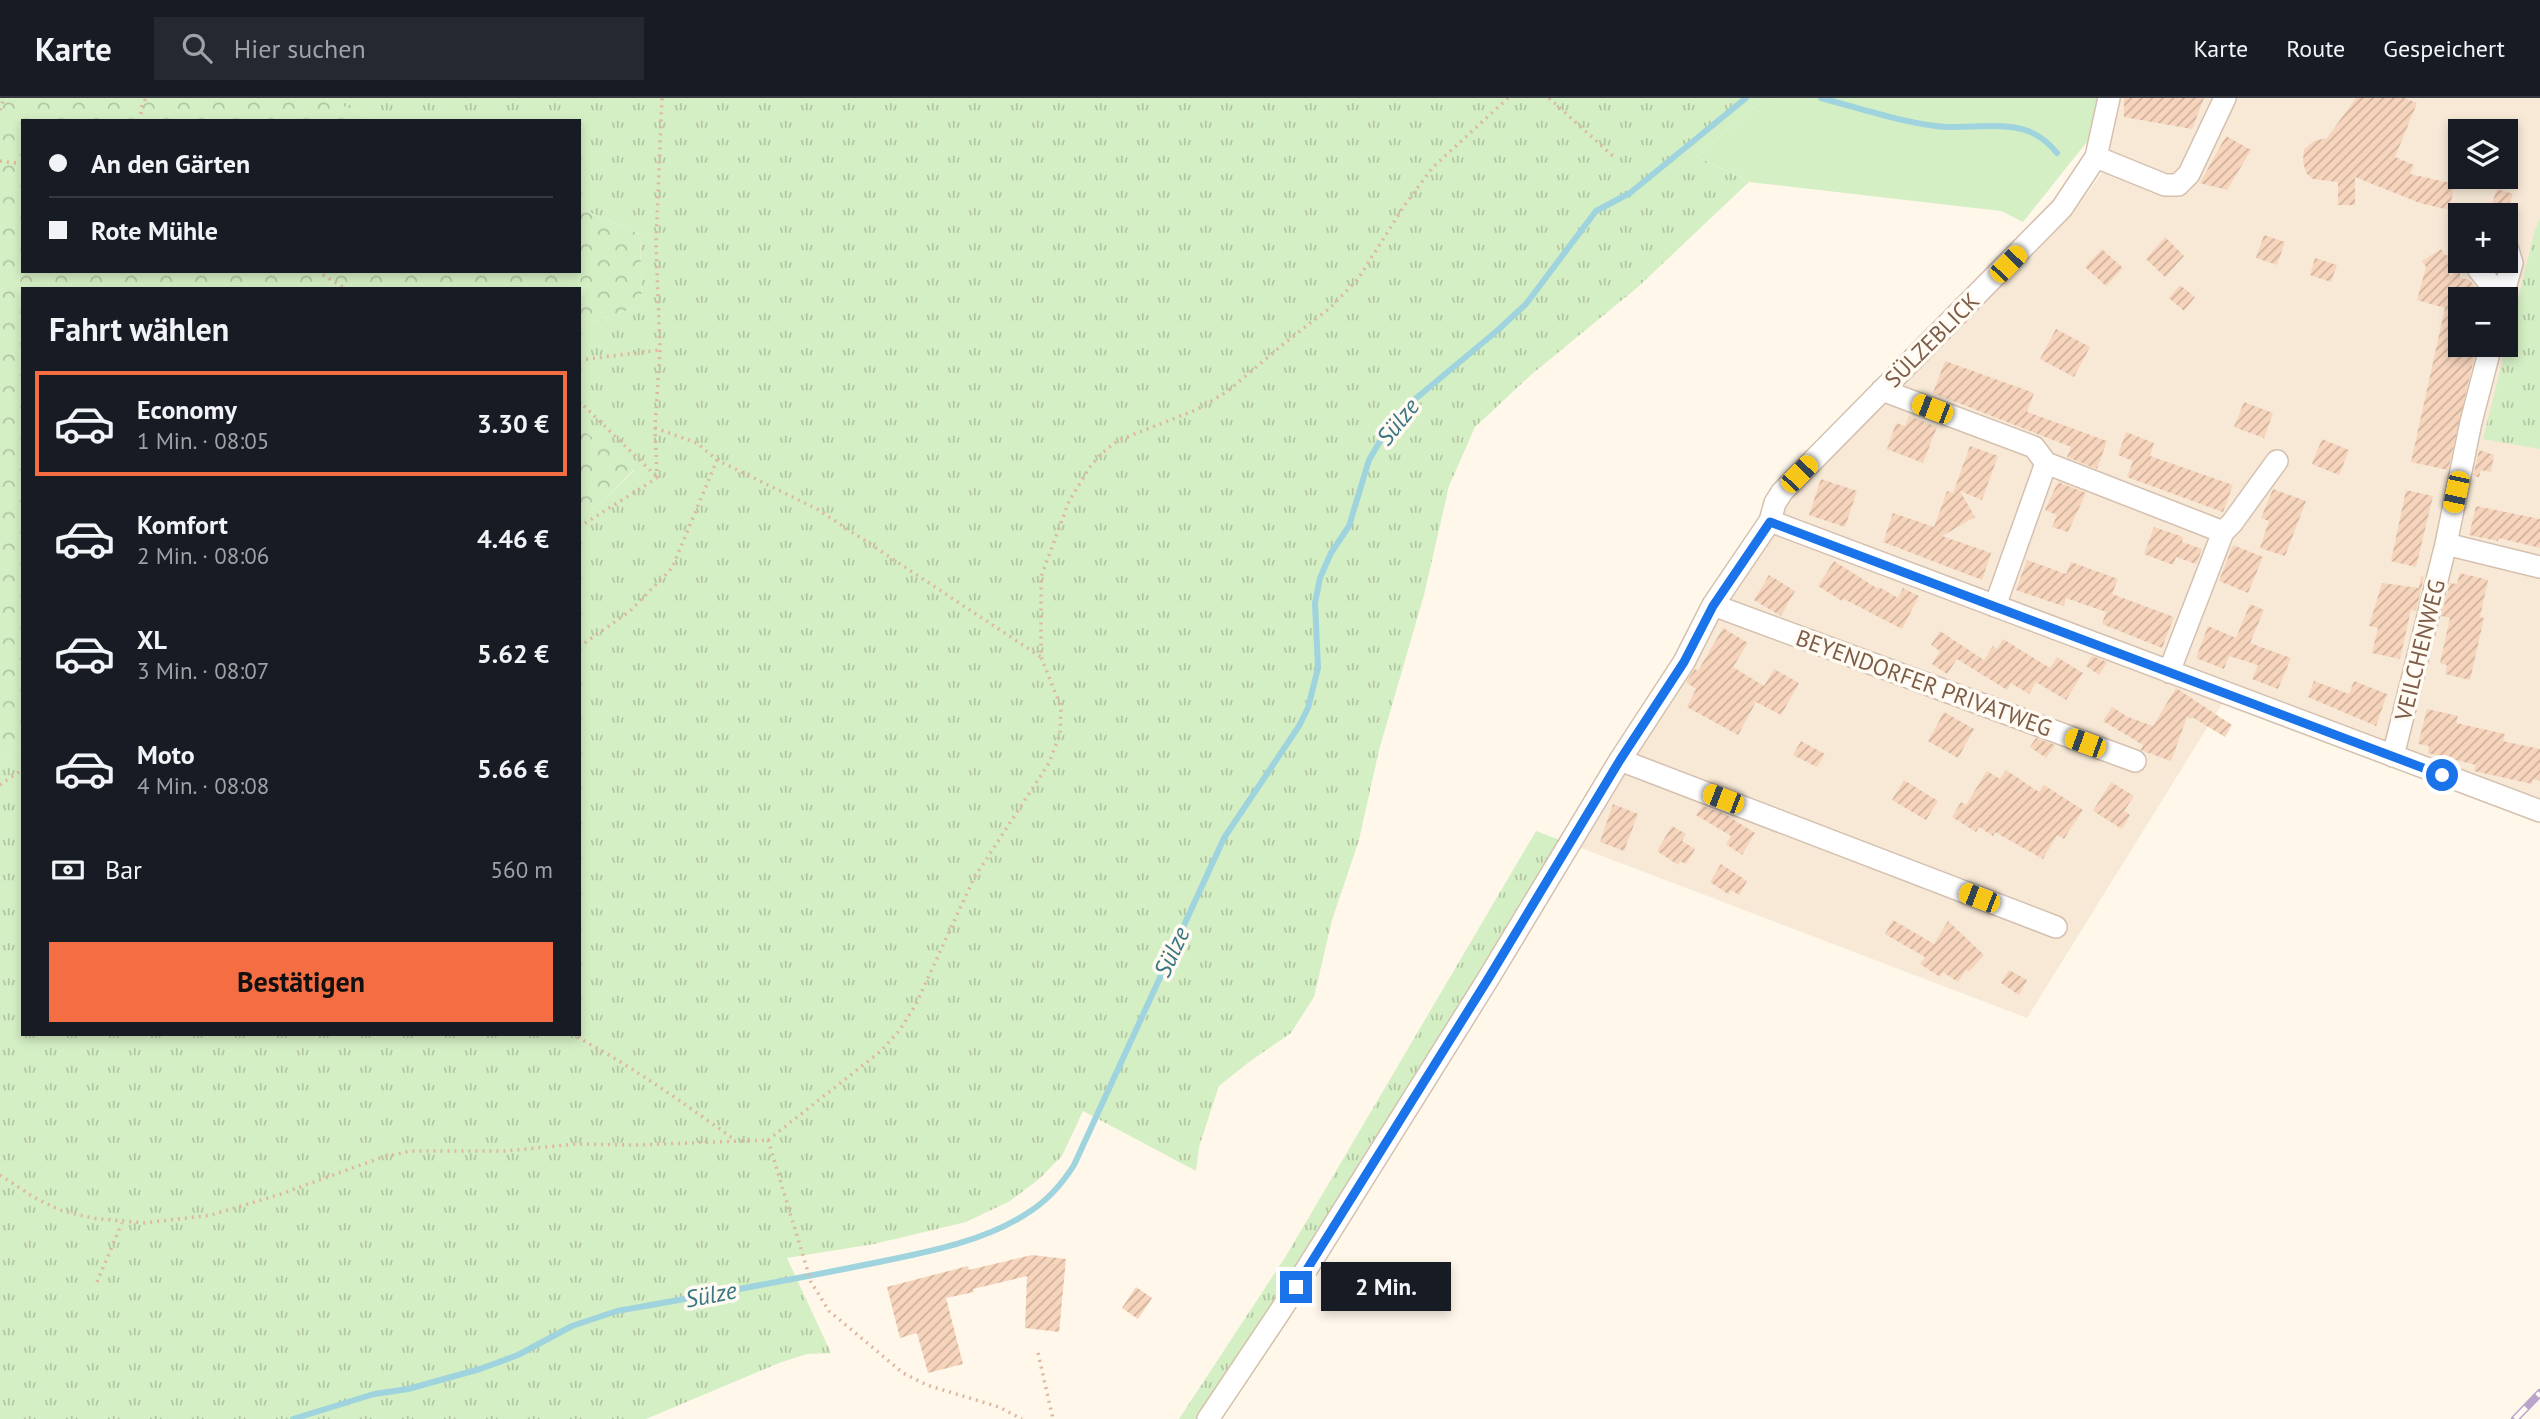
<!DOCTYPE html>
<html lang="de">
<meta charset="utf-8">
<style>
body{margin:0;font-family:"PT Sans",sans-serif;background:#242831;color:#f1f3f6;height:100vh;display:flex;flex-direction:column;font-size:26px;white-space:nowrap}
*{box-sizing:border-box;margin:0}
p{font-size:23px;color:#9ea1a6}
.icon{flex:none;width:38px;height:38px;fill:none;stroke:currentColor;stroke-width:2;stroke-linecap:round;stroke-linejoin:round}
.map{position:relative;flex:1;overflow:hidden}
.details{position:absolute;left:21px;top:189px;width:560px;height:749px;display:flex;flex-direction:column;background:#171b24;border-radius:0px;box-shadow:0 4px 10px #0003}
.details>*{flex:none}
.hud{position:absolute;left:21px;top:21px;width:560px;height:154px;border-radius:0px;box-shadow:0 4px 10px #0003;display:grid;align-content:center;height:154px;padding:0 28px;background:#171b24}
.controls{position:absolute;left:2448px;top:21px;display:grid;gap:14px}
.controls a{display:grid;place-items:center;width:70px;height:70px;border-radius:0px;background:#171b24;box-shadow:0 4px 10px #0003;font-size:35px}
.end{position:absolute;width:32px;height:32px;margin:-16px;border:9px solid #1a73e8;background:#fff;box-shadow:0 0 0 4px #fff}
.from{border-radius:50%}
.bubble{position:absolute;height:49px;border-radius:0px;background:#171b24;box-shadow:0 4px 10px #0003;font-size:23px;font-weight:600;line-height:49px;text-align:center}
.car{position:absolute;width:21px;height:42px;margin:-21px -10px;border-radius:9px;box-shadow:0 0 5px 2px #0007;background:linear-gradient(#f5c518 24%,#345 0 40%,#f5c518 0 76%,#345 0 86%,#f5c518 0)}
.hud b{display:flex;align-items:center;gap:24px;height:66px;font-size:26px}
.hud b+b{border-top:2px solid #363941}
.hud i{width:18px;height:18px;background:#f1f3f6}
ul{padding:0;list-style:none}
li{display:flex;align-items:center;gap:21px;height:105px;margin:0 14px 10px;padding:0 14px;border:4px solid transparent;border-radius:0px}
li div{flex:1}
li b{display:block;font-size:26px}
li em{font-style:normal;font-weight:600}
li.active{border-color:#f56d42}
li>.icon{width:63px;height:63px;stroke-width:1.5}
h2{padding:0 28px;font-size:32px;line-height:84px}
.pay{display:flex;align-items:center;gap:18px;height:77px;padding:0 28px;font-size:26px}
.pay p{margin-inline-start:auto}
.action{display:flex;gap:14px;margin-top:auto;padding:14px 28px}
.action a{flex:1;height:80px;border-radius:0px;background:#f56d42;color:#111;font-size:28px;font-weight:600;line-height:80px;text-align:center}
header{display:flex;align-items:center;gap:42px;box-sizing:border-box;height:98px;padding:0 35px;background:#171b24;border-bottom:2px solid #363941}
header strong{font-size:33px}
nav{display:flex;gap:38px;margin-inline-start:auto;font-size:24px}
.search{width:490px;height:63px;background:#242831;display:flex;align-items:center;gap:18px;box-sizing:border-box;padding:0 24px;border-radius:0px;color:#9ea1a6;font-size:26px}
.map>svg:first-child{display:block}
</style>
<header>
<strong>Karte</strong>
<div class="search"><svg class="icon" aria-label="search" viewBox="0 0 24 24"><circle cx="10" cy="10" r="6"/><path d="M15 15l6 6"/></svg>Hier suchen</div>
<nav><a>Karte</a><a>Route</a><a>Gespeichert</a></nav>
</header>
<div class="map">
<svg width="2540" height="1321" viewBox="0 0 2540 1321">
<defs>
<pattern id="grass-tufts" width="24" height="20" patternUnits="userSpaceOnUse" patternTransform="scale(1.75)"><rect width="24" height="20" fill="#d5efc5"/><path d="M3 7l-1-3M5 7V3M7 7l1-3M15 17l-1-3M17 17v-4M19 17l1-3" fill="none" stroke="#b2c5a2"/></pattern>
<pattern id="forest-crowns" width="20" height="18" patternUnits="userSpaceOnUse" patternTransform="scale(1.75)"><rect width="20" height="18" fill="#d5efc5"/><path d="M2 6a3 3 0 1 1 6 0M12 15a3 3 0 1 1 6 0" fill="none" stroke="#b2c5a2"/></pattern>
<pattern id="building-hatch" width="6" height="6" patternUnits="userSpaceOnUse" patternTransform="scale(1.75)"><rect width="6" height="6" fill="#f7d5bd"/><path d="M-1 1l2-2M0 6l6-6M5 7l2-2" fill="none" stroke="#cdb09c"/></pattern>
</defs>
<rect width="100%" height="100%" fill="#fff7e9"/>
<path fill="#f7e9d6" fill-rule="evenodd" d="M2118 0H2540V702L2232 585 2220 609 2027 920 1576 748 1769 442 1788 401 2070 119 2104 72ZM2460 33H2506V79H2460ZM2460 117H2506V163H2460ZM2460 201H2506V247H2460Z"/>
<path fill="url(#grass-tufts)" d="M325 0H1770L1760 5 1696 58 1749 84 1638 189 1532 276 1475 329 1449 388 1424 497 1379 652 1359 742 1332 822 1314 899 1291 935 1249 964 1219 988 1199 1049 1196 1073 1083 1013 1062 1058 1039 1081 1010 1103 966 1124 874 1146 787 1160 831 1255 807 1256 779 1265 646 1321H0V663L23 647V936H579V418L597 408 634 373 579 329V229L642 207 640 136 579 110V23H378Z
M2540 120V351L2483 341 2535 132Z
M1536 733 1560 742 1481 879 1228 1281 1199 1321H1179L1286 1158Z"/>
<path fill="url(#forest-crowns)" d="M0 0H325L378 23H23V173H579V110L640 136 642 207 579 229V191H23V647L0 663Z
M579 329 634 372 597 408 579 418Z"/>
<path fill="#d5efc5" d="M1770 0H2097L2090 40 2023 124 2001 113 1749 84 1696 58 1760 5Z"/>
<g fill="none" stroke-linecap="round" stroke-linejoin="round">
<path stroke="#9fd4df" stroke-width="6" d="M1821 0C1859 10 1897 23 1936 28 1966 32 1999 23 2028 33 2041 38 2049 45 2057 55
M293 1321 374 1296 408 1291 480 1271 518 1257 572 1228 617 1213C701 1198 786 1183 869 1166 922 1155 981 1145 1026 1116 1046 1104 1062 1086 1074 1067L1224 740 1299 628 1308 610 1318 570 1315 505 1320 480 1331 455 1349 428 1369 362 1386 333 1408 307 1498 232 1526 206 1596 113 1630 95 1746 0"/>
</g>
<path fill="url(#building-hatch)" d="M2124 0H2204L2192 31 2124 19Z
M2356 0H2404L2417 5 2395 59 2414 67 2410 76 2455 86 2449 112 2420 105 2355 79V107H2338V84L2313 81 2306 75 2303 63 2304 51 2314 43 2327 40Z
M2226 38 2251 52 2227 92 2200 85Z
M2497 91 2513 96 2505 117H2488Z
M2264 137 2285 144 2277 167 2256 160Z
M2165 139 2184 158 2165 179 2146 161Z
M2102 151 2123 170 2106 188 2085 169Z
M2441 151 2445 157 2454 159 2449 177 2453 178 2454 172 2460 173V180L2470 182 2475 189 2472 201H2460V247H2468L2467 254 2475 256 2448 372 2411 364 2445 210 2417 202 2426 169 2422 163Z
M2315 160 2337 167 2331 184 2310 177Z
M2180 187 2195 199 2184 213 2169 200Z
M2056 231 2090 249 2074 279 2040 261Z
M1945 263 2034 295 2027 314 2107 343 2097 371 2067 359 2071 349 1933 295Z
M2244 304 2273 315 2264 340 2234 329Z
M1909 318 1937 329 1923 365 1887 351 1896 325 1905 328Z
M2126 334 2154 345 2150 358 2233 387 2223 414 2127 379 2133 363 2118 357Z
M2322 341 2349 352 2339 377 2312 366Z
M1970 348 1998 358 1982 402 1960 393 1975 419 1942 438 1991 455 1982 482 1883 444 1893 415 1934 429 1947 393 1953 395Z
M2479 352 2494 357 2491 374 2481 372 2479 379 2473 378Z
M1821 381 1857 393 1845 429 1809 417Z
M2058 384 2086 395 2068 434 2052 429 2057 417 2045 412Z
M2273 391 2306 403 2285 458 2260 450 2269 423 2261 420Z
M2406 392 2433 398 2416 469 2391 463Z
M2476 408 2540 421V450L2499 440 2498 443 2469 437Z
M2154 429 2183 439 2182 444 2202 451 2196 466 2176 459 2173 467 2144 456Z
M2233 447 2263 459 2248 495 2219 483Z
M2027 462 2066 476 2071 464 2118 481 2112 496 2174 519 2162 550 2102 526 2106 514 2066 500 2064 508 2057 506 2016 492Z
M1834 463 1878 491 1879 489 1898 500 1903 490 1919 498 1902 531 1844 501 1842 503 1818 488Z
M2460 475 2488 482 2480 519 2484 520 2470 582 2445 576 2447 567 2440 565 2450 520 2441 518 2450 485 2457 486Z
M1769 477 1795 493 1781 518 1754 502Z
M2421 478 2424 479 2416 513 2411 512 2400 561 2372 555 2378 530 2369 528 2382 485 2419 490Z
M2250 506 2264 512 2250 545 2291 560 2278 591 2252 581 2258 567 2229 558 2224 571 2196 560 2208 528 2236 540Z
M1723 530 1748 545 1733 569 1764 588 1774 571 1799 585 1781 617 1756 604 1738 637 1687 609 1696 591 1686 584 1695 571 1698 573Z
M1940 533 1984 562 1993 548 1997 551 2003 541 2050 570 2057 559 2083 575 2066 602 2036 584 2029 596 2011 585 2007 592 1957 561 1947 576 1932 566 1940 553 1931 547Z
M2092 558 2107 564 2099 577 2086 568Z
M2314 583 2349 596 2354 583 2387 596 2376 628 2308 599Z
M2176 590 2232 627 2225 639 2192 619 2191 621 2187 619 2171 663 2143 653 2141 652 2143 647 2103 623 2112 609 2128 619 2153 628Z
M2427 611 2458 618 2456 625 2505 636 2503 643 2540 651V683L2533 681 2532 686 2474 673 2476 667 2428 655 2429 648 2418 646Z
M1944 614 1974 631 1958 660 1928 643Z
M2036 640 2055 647 2046 660 2030 649Z
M1801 643 1825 656 1817 669 1793 657Z
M2006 672 2039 694 2044 687 2083 712 2064 741 2057 737 2043 761 1995 734 1993 738 1979 729 1976 734 1952 719 1961 704 1966 707 1987 673 2000 681Z
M1904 682 1938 703 1926 722 1892 702Z
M2111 684 2134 698 2124 713 2130 717 2122 731 2093 713Z
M1613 706 1638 716 1624 753 1600 744Z
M1702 708 1723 715 1755 735 1742 757 1726 746 1731 738 1696 717Z
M1672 728 1686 736 1682 743 1695 751 1686 766 1680 763 1678 767 1657 753Z
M1721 766 1747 783 1739 797 1731 792 1728 796 1710 784Z
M1893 822 1934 846 1948 823 1984 857 1969 874 1966 872 1958 884 1943 874 1940 879 1920 866 1925 859 1885 836Z
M2009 872 2027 882 2019 897 2001 885Z
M1032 1157 1066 1161 1059 1234 1025 1230 1027 1178 973 1191 974 1194 946 1200 963 1266 928 1275 917 1235 900 1240 887 1189 968 1168 969 1172Z
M1136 1189 1152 1200 1138 1221 1122 1210Z"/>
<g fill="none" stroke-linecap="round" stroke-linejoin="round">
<defs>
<path id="minor" d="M2096 59 2165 87H2178L2189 76 2225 0
M2475 163 2479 172 2502 201
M2502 201 2512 165 2506 146
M1882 292 2034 349 2046 365
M1770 423 2540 713
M2223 434 2232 425 2277 363
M2446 446 2540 469
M1713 507 2135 663
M1995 508 2046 365 2223 434 2169 574
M2393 658 2446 446 2471 324 2491 247
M1620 662 2056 829
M1208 1321 1281 1212 1488 881 1620 662 1684 564 1713 507 1770 423 1775 405 1782 394 2062 110 2096 59 2109 0"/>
</defs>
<use href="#minor" stroke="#d5c0af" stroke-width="24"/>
<path stroke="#ddb89f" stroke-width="3.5" stroke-dasharray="2 5" stroke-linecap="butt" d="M1549 0 1615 60
M0 12 4 0
M140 23 142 7 146 0
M0 63 23 66
M317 173 346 191
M579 262 660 252
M579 303 656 378
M655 330 697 345 717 362 817 411 1041 559
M657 380 655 330 660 252 656 145 662 0
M579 429 657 380
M579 549 630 513 672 470 717 362
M0 687 23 671
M571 936C629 966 682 1004 735 1042
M768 1042 881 953 899 933 915 908 974 780 1049 665 1060 636 1061 609 1041 559V479L1069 403 1090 369 1100 357 1117 343 1198 311 1228 293 1287 243 1330 210 1358 181 1404 108 1433 69 1508 0
M768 1042 811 1184 829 1213 903 1275 927 1287 999 1309 1022 1321
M0 1077 35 1100 60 1112 92 1120 145 1125 211 1117 281 1096 380 1060 410 1053H506L576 1046 636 1047 768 1042
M97 1184 122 1125
M1038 1255 1053 1321"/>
<use href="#minor" stroke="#fff" stroke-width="21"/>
<defs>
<path id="rail" d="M2515 1321 2540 1295"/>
</defs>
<use href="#rail" stroke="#baa4cc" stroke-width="8"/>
<use href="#rail" stroke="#fffaf2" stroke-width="5" stroke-dasharray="16" stroke-linecap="butt"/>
</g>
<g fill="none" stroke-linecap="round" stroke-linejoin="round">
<path stroke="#1a73e8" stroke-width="9" d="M1296 1189 1488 881 1620 662 1684 564 1713 508 1770 424 2442 677"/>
</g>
<g text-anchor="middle" stroke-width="7" stroke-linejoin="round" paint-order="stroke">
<g font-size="23" fill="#7d5c48" stroke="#fffaf2">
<text transform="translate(1932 242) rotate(-45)" y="8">SÜLZEBLICK</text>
<text transform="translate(2420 552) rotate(-76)" y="8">VEILCHENWEG</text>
<text transform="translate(1924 585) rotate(20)" y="8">BEYENDORFER PRIVATWEG</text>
</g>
<g font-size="24" font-style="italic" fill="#3a7684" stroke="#fffaf2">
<text transform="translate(1398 324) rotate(-51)" y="8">Sülze</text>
<text transform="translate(1172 854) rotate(-65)" y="8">Sülze</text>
<text transform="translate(711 1197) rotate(-11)" y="8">Sülze</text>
</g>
</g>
</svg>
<div class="controls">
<a><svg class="icon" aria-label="layers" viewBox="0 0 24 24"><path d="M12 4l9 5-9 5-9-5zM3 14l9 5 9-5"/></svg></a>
<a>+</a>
<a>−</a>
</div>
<i class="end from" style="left:2442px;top:677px"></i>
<i class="end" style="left:1296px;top:1189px"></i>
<div class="bubble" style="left:1321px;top:1164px;width:130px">2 Min.</div>
<i class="car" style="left:2008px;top:166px;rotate:44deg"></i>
<i class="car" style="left:1932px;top:311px;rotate:291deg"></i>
<i class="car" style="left:1799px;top:376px;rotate:44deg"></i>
<i class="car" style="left:2456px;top:394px;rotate:192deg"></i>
<i class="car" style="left:2085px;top:645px;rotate:290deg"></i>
<i class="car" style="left:1723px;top:701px;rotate:291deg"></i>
<i class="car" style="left:1979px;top:800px;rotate:291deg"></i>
<div class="hud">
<b><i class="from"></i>An den Gärten</b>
<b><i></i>Rote Mühle</b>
</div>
<section class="details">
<h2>Fahrt wählen</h2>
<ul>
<li class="active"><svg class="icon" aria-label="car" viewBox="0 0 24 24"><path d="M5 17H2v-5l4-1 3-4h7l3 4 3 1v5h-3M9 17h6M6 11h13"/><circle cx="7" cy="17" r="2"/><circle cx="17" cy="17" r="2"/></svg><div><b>Economy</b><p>1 Min. · 08:05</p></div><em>3.30 €</em></li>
<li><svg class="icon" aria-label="car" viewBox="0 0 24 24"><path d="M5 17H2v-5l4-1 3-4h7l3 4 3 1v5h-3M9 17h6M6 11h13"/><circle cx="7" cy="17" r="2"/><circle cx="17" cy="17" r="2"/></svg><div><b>Komfort</b><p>2 Min. · 08:06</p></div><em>4.46 €</em></li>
<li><svg class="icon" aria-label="car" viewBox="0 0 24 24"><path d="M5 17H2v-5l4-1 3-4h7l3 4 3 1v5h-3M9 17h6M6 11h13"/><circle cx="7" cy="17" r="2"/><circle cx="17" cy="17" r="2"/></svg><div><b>XL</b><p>3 Min. · 08:07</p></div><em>5.62 €</em></li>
<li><svg class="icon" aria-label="car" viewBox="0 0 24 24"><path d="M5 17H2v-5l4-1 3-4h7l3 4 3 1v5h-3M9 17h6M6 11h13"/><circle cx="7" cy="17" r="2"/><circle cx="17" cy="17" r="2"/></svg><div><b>Moto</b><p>4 Min. · 08:08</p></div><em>5.66 €</em></li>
</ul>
<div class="pay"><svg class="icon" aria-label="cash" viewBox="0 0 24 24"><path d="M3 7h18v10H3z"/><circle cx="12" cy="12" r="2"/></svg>Bar<p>560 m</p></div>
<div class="action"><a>Bestätigen</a></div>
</section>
</div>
